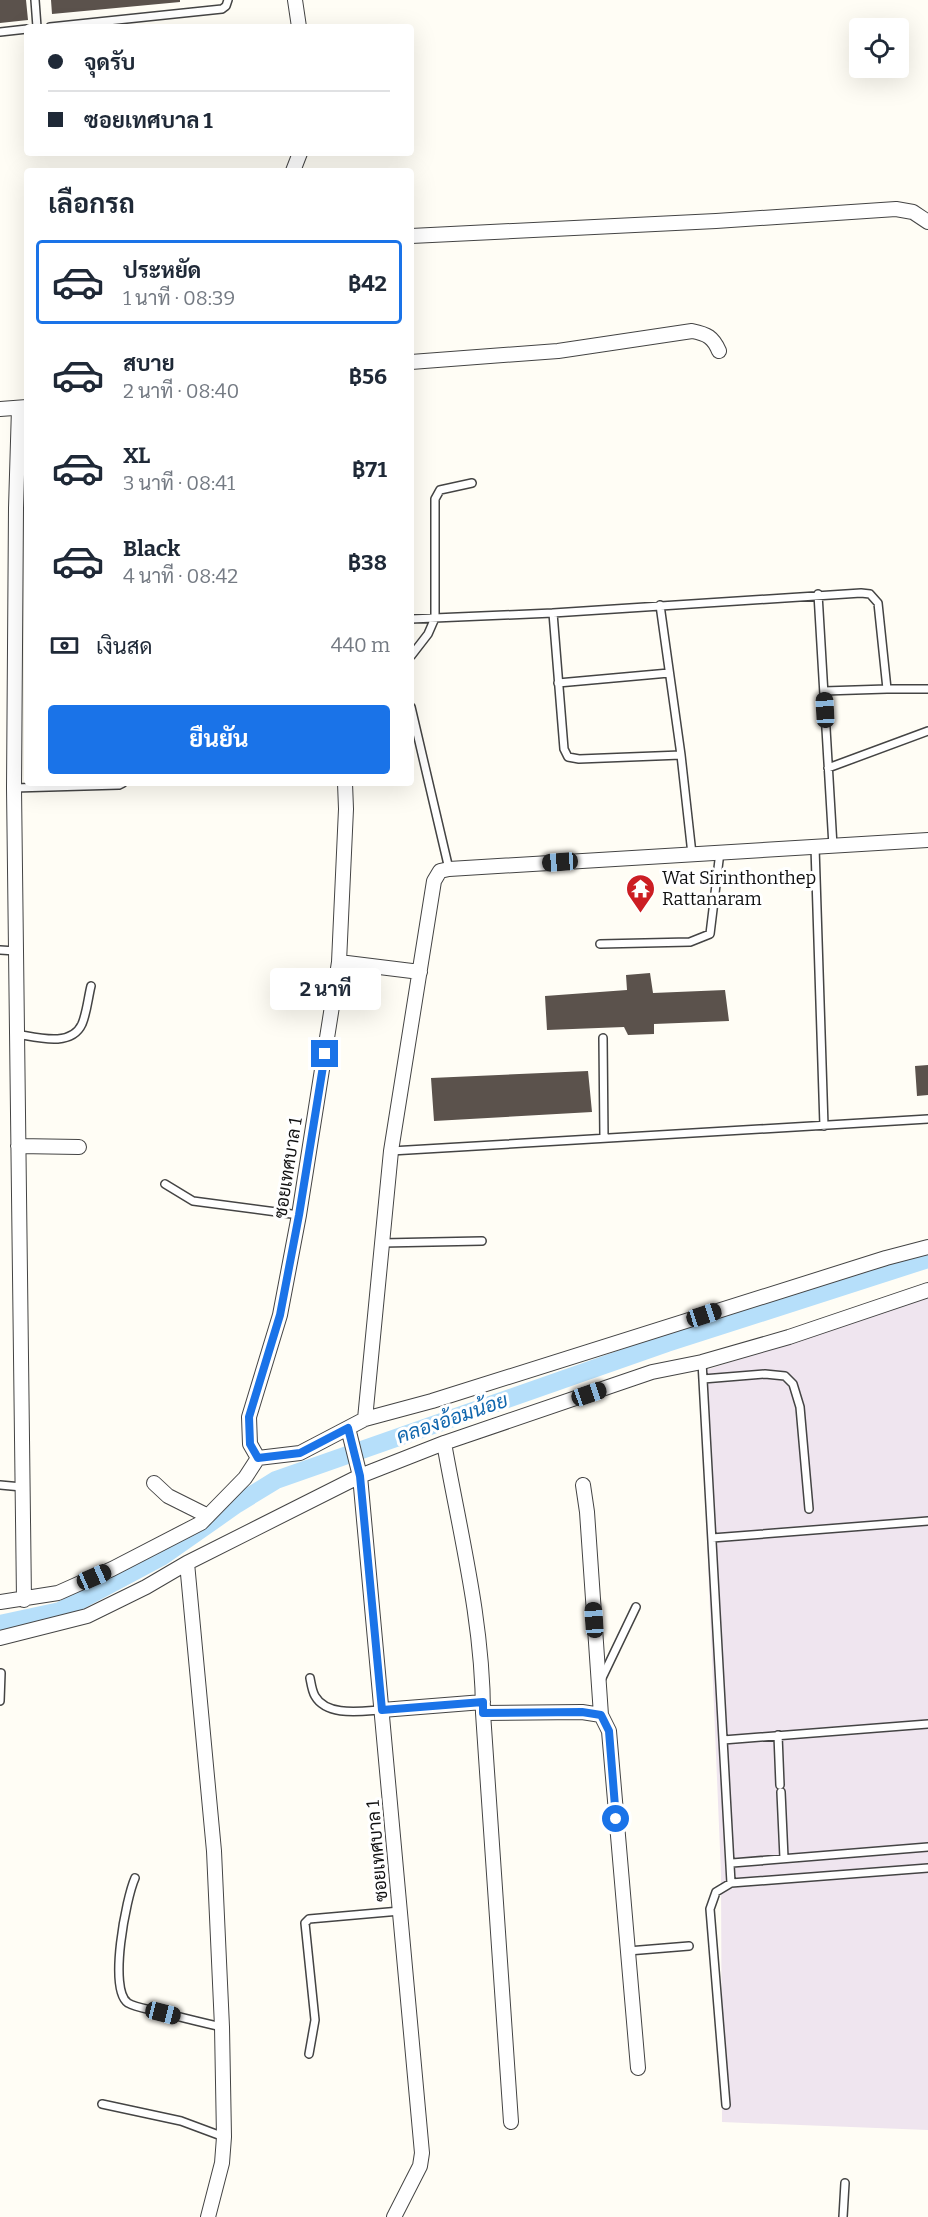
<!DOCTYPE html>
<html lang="th">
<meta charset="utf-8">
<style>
body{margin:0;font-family:Bitter,Sarabun,serif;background:#f2f2f3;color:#1f2937;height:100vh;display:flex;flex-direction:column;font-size:22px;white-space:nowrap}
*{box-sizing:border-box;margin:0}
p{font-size:20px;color:#747a83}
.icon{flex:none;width:33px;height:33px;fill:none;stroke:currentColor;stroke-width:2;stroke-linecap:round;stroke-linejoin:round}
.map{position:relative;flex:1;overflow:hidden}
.panel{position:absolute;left:24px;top:168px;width:390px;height:618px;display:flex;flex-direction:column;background:#fff;border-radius:6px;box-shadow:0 6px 24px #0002}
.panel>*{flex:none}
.guide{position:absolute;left:24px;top:24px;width:390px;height:132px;border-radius:6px;box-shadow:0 6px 24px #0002;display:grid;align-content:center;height:132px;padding:0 24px;background:#fff}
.buttons{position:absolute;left:849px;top:18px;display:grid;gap:12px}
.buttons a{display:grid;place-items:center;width:60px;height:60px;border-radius:6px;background:#fff;box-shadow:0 6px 24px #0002;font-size:30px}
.end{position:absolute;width:27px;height:27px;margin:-14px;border:8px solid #1a73e8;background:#fff;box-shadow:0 0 0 3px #fff}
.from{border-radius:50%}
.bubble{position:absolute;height:42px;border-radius:6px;background:#fff;box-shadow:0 6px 24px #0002;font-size:20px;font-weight:700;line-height:42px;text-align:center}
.car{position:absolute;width:18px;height:36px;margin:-18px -9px;border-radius:8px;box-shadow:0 0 4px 2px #0007;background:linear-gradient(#222 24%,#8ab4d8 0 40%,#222 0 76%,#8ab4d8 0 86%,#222 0)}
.guide b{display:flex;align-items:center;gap:21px;height:57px;font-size:22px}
.guide b+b{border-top:2px solid #e0e1e3}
.guide i{width:15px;height:15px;background:#1f2937}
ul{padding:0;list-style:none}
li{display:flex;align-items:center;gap:18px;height:84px;margin:0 12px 9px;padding:0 12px;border:3px solid transparent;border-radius:6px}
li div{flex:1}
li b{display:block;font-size:22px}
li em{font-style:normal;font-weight:700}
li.selected{border-color:#1a73e8}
li>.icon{width:54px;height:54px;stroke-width:1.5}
h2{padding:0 24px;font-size:27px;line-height:72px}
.pay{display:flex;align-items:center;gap:15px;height:66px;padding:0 24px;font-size:22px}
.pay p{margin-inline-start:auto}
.action{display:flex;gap:12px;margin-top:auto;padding:12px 24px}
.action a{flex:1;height:69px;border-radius:6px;background:#1a73e8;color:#fff;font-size:24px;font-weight:700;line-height:69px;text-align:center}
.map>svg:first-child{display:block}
</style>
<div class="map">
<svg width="928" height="2217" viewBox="0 0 928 2217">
<rect width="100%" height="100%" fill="#fffdf5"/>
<path fill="#efe5ef" d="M928 1297V2130L722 2122 721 1874 700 1372Z"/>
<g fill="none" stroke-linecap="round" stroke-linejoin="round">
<path stroke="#b6dffa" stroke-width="18" d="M0 1624 60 1611 163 1556 237 1504 276 1480 667 1343 928 1259"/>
</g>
<path fill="#5b524c" d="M0 0H26L28 20 0 23Z
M51 0H180V2L52 14Z
M650 973 653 993 725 990 729 1021 654 1024V1034L628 1035 624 1027 547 1030 545 996 627 990 626 975Z
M928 1065V1095L917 1096 915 1066Z
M588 1071 592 1112 434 1121 431 1078Z"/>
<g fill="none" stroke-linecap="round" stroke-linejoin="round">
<defs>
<path id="lane" d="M35 0 37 27
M50 27 222 9 226 6 228 0
M0 32 27 29
M818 594 833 846
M660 605 681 755 692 854
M553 613 564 749 568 757 579 759 681 755
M411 619 553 613 861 593 870 594 878 603 887 689H928
M411 656 428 634 435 618V499L440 490 472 483
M558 683 669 673
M824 691 887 689
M411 707 449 869
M828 768 928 731
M14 788 119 785 123 783
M815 847 824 1126
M600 944 690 942 710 934 720 852
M0 950 16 951
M16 1034C36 1037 71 1048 82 1024 87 1012 88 998 91 986
M603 1038 604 1138
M391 1151 928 1119
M165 1184 193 1201 299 1215
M382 1243 482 1241
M702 1362 731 1883
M703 1379 765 1374 785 1376 793 1384 800 1407 809 1509
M0 1485 22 1487
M712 1538 928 1521
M310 1678C311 1683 312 1691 315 1696 327 1717 362 1711 381 1710
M601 1680 636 1607
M0 1701 1 1673
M778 1735 780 1785
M723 1740 928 1724
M781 1792 784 1858
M732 1863 928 1847
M135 1878C126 1898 108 1990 128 2003 135 2007 147 2009 155 2011 177 2016 199 2022 222 2027
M628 1951 689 1946
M309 2054 315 2020 305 1923 309 1919 400 1911
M102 2104 181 2121 224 2137
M726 2105 710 1909 716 1892 731 1883 928 1868
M843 2217 845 2183"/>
<path id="street" d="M295 0 299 27
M293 171 300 153
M411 236 716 221 896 209 913 212 928 222
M411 362 558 351 692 331C707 334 713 337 719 351
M19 408 16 508 14 788 24 1600
M0 409 27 407
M345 783 346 809 339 962 299 1215 280 1315 249 1417 250 1444 258 1458 300 1453 365 1419 432 1401 886 1258 928 1247
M339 962 420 972
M18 1146 79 1147
M365 1419 391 1151 434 881 440 871 449 869 928 840
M348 1428 360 1476 422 2153 420 2166 394 2217
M444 1443C460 1533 483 1622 483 1713L511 2122
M154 1483 168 1496 208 1516
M583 1485 587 1512 601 1715
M187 1563 214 1851 222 2027 224 2137 222 2163 208 2217
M0 1602 58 1593 112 1569 201 1523 245 1478 258 1458
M0 1638 87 1616 146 1587 187 1563 360 1476 444 1443 652 1372 702 1362 789 1337 928 1290
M382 1710 483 1702
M483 1713 582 1712 601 1715 609 1731 638 2068"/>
</defs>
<use href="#lane" stroke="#444" stroke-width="10"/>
<use href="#street" stroke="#444" stroke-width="16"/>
<use href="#lane" stroke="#fff" stroke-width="7"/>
<use href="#street" stroke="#fff" stroke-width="14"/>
</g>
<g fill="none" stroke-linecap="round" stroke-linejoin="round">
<path stroke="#1a73e8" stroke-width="8" d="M325 1054 299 1215 280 1315 249 1417 250 1444 258 1458 300 1453 348 1428 360 1476 382 1710 483 1702V1713L582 1712 601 1715 609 1731 616 1819"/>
</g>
<defs>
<symbol id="temple-pin" viewBox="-11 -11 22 30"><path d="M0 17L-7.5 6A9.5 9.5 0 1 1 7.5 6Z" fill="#cc1e23" stroke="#fff"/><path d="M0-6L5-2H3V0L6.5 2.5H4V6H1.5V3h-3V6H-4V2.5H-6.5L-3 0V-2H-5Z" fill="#fff"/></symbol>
</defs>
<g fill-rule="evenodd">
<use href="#temple-pin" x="624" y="872" width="33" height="45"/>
</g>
<g text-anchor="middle" stroke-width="6" stroke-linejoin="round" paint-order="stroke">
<g font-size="18" fill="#111" stroke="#fff" text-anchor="start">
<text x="662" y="884">Wat Sirinthonthep<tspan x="662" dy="21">Rattanaram</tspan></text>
</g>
<g font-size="18" fill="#111" stroke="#fff">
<text transform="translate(288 1168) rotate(-81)" y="6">ซอยเทศบาล 1</text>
<text transform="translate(377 1851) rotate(-95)" y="6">ซอยเทศบาล 1</text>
</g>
<g font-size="20" font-style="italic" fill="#1066ad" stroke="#fff">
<text transform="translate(452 1418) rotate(-19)" y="7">คลองอ้อมน้อย</text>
</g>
</g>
</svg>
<div class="buttons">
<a><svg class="icon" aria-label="locate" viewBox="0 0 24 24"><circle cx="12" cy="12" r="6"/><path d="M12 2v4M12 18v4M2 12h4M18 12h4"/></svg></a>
</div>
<i class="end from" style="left:616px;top:1819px"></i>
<i class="end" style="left:325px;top:1054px"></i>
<div class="bubble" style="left:270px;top:968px;width:111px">2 นาที</div>
<i class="car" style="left:825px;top:710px;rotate:357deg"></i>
<i class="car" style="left:560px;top:862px;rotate:266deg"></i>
<i class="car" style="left:704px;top:1315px;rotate:72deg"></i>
<i class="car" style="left:589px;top:1394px;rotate:71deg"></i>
<i class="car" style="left:94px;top:1577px;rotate:66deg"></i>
<i class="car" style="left:594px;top:1620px;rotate:356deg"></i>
<i class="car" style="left:163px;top:2013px;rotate:104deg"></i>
<div class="guide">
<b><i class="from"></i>จุดรับ</b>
<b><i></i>ซอยเทศบาล 1</b>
</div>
<section class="panel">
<h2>เลือกรถ</h2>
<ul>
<li class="selected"><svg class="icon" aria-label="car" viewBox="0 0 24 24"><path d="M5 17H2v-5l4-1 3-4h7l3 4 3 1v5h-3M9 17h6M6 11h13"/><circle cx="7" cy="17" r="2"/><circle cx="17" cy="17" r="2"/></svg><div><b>ประหยัด</b><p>1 นาที · 08:39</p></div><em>฿42</em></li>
<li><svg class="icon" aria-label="car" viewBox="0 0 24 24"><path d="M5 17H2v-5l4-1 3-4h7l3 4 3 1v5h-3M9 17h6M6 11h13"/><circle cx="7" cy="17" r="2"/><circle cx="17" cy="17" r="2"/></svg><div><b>สบาย</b><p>2 นาที · 08:40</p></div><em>฿56</em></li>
<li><svg class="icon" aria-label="car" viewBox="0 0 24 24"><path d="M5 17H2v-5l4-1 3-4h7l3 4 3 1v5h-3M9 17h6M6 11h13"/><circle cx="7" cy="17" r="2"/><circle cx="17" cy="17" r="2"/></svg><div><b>XL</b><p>3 นาที · 08:41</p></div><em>฿71</em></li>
<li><svg class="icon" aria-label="car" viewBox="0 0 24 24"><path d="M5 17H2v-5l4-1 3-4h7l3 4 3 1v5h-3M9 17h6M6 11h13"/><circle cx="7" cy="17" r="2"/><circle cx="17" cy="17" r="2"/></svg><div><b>Black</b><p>4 นาที · 08:42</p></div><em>฿38</em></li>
</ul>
<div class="pay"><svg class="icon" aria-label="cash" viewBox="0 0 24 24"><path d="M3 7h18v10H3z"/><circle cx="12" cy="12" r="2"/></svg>เงินสด<p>440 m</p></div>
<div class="action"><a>ยืนยัน</a></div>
</section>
</div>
